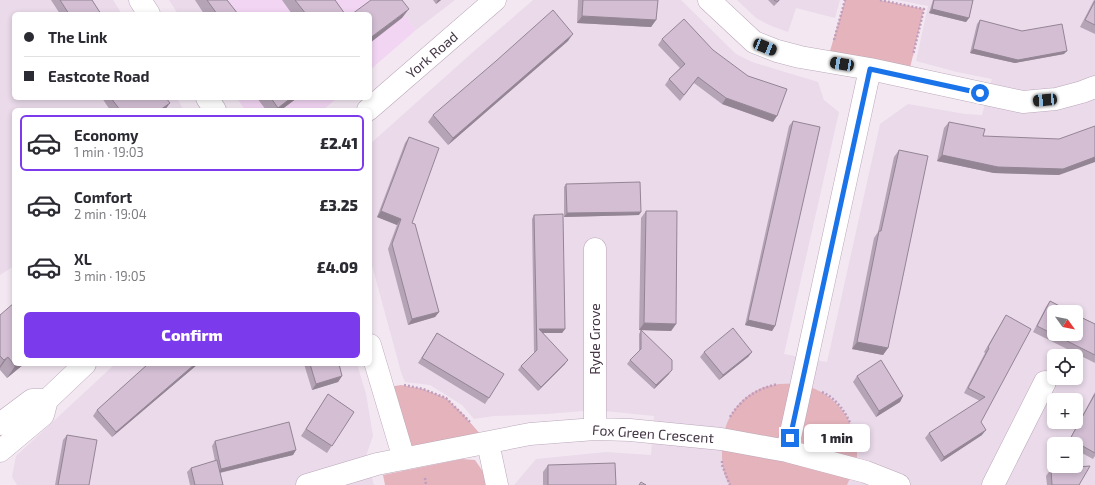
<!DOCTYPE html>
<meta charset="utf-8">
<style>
body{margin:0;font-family:"Exo 2",sans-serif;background:#f7f7f7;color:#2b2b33;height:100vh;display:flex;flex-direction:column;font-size:15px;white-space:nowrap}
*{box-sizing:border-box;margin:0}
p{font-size:13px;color:#7c7c81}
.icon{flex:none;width:22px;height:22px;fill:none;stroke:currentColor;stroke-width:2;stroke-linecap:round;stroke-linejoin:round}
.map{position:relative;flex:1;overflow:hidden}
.drawer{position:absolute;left:12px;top:108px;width:360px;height:258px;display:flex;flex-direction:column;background:#fff;border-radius:6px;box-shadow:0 2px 6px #0003}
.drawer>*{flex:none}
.guide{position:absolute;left:12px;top:12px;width:360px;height:88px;border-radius:6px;box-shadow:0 2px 6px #0003;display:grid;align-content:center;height:88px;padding:0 12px;background:#fff}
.needle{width:26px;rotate:123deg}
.buttons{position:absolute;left:1047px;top:305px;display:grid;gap:8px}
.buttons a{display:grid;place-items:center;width:36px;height:36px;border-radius:6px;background:#fff;box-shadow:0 2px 6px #0003;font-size:20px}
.end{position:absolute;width:18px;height:18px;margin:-9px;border:5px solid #1a73e8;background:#fff;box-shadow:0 0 0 2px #fff}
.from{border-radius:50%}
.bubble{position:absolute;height:28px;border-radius:6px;background:#fff;box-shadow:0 2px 6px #0003;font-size:13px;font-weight:800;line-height:28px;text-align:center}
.car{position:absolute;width:12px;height:24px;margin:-12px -6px;border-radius:5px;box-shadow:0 0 3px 1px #0007;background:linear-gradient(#222 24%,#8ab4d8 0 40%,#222 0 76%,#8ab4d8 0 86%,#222 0)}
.guide b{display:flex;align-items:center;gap:14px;height:38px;font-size:15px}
.guide b+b{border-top:1px solid #e1e1e2}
.guide i{width:10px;height:10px;background:#2b2b33}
ul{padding:7px 0 0;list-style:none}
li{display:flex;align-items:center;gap:12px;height:56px;margin:0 8px 6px;padding:0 4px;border:2px solid transparent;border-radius:6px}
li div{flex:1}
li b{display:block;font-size:15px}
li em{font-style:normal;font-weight:800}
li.active{border-color:#7c3aed}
li>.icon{width:36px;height:36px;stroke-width:1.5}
.action{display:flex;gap:8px;margin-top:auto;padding:8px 12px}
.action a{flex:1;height:46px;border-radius:6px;background:#7c3aed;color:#fff;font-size:16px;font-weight:800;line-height:46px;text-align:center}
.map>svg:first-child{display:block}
</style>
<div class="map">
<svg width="1095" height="485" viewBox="0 0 1095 485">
<rect width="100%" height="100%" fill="#f3e8f2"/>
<path fill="#eadaea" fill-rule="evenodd" d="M0 0H113L122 14H14V98H177L183 109 181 110H14V266L0 275Z
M169 0H231L211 14H178Z
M393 0H455L416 30Z
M533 0H681L736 54 752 62 818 82 824 100 839 112 784 354 827 362 880 124 908 104 965 114 982 115 992 79 957 72 916 61 928 6 897 0H1095V485H514L536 459 606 452 651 455 654 416 595 410 547 414 494 416 474 419 462 405 430 385 405 382 401 372 370 258V144L473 52ZM1054 312H1076V334H1054ZM1054 356H1076V378H1054ZM1054 400H1076V422H1054ZM1054 444H1076V466H1054Z
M737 0H840L835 18 796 8 788 32 769 25 756 18Z
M115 364H357L366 394 373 436 366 456 374 485H17L12 477 16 456Z"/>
<path fill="#f2d5f3" d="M231 0H393L416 30 370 70V14H211Z
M237 98H337L323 110H245Z"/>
<path fill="#e4b3bc" d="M845 0H880L924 9 910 68 830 51Z
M779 384C786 384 793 383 800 384 805 384 810 387 815 389 841 400 858 427 857 456 856 466 851 476 847 485H730C723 476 722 464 722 453 721 424 736 398 764 387 768 386 774 385 779 384Z
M401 385 423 389 446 398 462 413 488 443 404 459 382 388Z
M462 459 475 460 486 476 489 485H385L383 475Z"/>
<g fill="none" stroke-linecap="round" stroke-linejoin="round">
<defs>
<path id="street" d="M140 0 149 14
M709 0 754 42 777 51 800 57 870 69 1023 102 1056 99 1082 92 1095 87
M207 98 215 110
M368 110 495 0
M595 249V429
M370 345 404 459
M0 424 32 400H47
M488 443 497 485
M0 451 43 415 47 400 85 364
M787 451 870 69
M307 485 377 464 530 434 595 429 630 430 721 439 787 451 866 472 899 485
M993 485 1045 382"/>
</defs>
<use href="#street" stroke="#bba8ba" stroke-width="23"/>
<path stroke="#bf9dbe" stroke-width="2.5" stroke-dasharray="2 2" stroke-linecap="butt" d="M880 0 924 9 913 55
M834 40 845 0
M404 385 423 389 446 398 471 423
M822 392C841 400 855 426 856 446
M730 417C742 398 756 389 778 384
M722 461V465L730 485
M425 478 426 485"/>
<use href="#street" stroke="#fff" stroke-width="22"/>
</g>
<path fill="#b5a3b6" d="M51 0H92L101 14H60Z
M195 0H227L238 14H204Z
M282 0H335L345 14H292Z
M433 0H441L436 4Z
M578 0H658L656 20 651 27 577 23Z
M768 0H780L774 6Z
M933 0H973L969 18 966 22 929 13Z
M1094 0H1095V34L1080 27Z
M980 20 1064 54 1015 63 970 53 977 24Z
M662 39 773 122 722 104 694 83 680 101 665 85 669 79 680 68 658 45Z
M568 41 448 145 428 122 433 115Z
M102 98H166L165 110H110Z
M257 98H297L281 110H266Z
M793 121 775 326 772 331 745 325 789 126Z
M949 122 983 136 1059 175 994 173 937 161 944 128Z
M409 137 412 223 439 312 435 317 408 325 388 249 397 225 377 217 405 143Z
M899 150 888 348 883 355 852 349 874 238 878 232 894 157Z
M566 184 639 215 564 217V187Z
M646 211 676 324 671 331 639 330 641 218Z
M534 215 565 329 562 333H543L565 364 538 391 518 370 521 366 534 353 532 219Z
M1050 301 1095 324V363L1033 332 1046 307Z
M0 315 14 364H24L7 378 0 370Z
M1006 315 981 422 982 435 941 462 925 438 929 433 980 401 964 393 985 353 984 352Z
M641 330 669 374 654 389 627 364 630 360 639 351V334Z
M437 333 489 398 485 404 418 363Z
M704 352H752L748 357 719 380 700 357Z
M148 364H198L112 437 93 416 97 410Z
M304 364H339L342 376 338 382 312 390Z
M857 376 903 396 900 402 876 417 853 382Z
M1095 392V456L1093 459 1076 450V444H1067Z
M328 394 354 412 327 453 301 436Z
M67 435 89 485H55L63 440Z
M215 441 296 450 293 455 220 473 223 485H190L187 472 191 468 215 461 212 446Z
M548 465 616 485H543V472Z
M1051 469 1079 485H1047L1046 476Z"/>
<path fill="#948594" d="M438 0H441L436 4Z
M409 9 402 18 370 43V38Z
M932 9 969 18 966 22 929 13Z
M582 16 656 20 651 27 577 23Z
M573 34 568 41 448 145 453 138Z
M973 49 1067 51 1064 54 1015 63 970 53Z
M291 98H297L281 110H277L278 108Z
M726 98 777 116 773 122 722 104Z
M170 103 165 110H160Z
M942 155 1095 157V162L1059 175 994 173 937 161Z
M381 211 401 219 397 225 377 217Z
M641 212 639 215 564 217 567 213Z
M439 312 435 317 408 325 412 319Z
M748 320 775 326 772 331 745 325Z
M644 323 676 324 671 331 639 330Z
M539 329H565L562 333H536Z
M857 342 888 348 883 355 852 349Z
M752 352 748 357 719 380 723 375Z
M8 357 0 368V366L4 360Z
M568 360 565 364 538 391 541 387Z
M18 364H24L7 378 15 366Z
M195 364H198L112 437 116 432Z
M672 370 669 374 654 389 656 385Z
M342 376 338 382 312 390 316 384Z
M903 396 900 402 876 417 879 411Z
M986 430 982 435 941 462 944 457Z
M296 450 293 455 218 473 221 469Z"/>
<path fill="#d3bed4" stroke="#948594" d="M60 0H92L101 14H69Z
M207 0H227L238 14H217Z
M295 0H335L345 14H306Z
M371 0H402L409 9 370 38V14H352Z
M583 0H658L656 20 582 16Z
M774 0H779L777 2Z
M934 0H973L969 18 932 9Z
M1095 1V25L1085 20Z
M553 10 573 34 453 138 433 115 496 61Z
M684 19 713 50 748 76 787 89 777 116 726 98 698 77 684 95 669 79 685 64 662 39Z
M980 20 1022 31 1062 24 1067 51 1018 60 973 49Z
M111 98H166L170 103 160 110H120Z
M271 98H291L278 108Z
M793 121 820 127 775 326 748 320Z
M949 122 985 129 983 136 1059 139 1095 126V157L1063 169 998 167 942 155Z
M409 137 439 148 412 223 415 224 439 312 412 319 392 244 401 219 381 211Z
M899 150 928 156 888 348 857 342 879 231H881Z
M640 182 641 212 567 213 566 184Z
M646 211H677L676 324 644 323Z
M563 214 565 329H539L568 360 541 387 521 366 537 350 534 215Z
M1050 301 1071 312H1054V334H1076V315L1095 324V355L1037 326Z
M14 303V364H18L15 366 8 357 4 360 0 356V315Z
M1006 315 1031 329 981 422 986 430 944 457 929 433 985 397 968 388 989 348 988 347Z
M733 328 752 352 723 375 704 352Z
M641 330 672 360V370L656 385 630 360 641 349Z
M437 333 504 374 489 398 422 358Z
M881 360 903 396 879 411 857 376Z
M148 364H195L116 432 97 410Z
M310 364H339L342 376 316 384Z
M328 394 354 412 332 446 306 429Z
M1095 394V453L1070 439Z
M289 422 296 450 221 469 215 441Z
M67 435 97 440 89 485H58Z
M217 460 223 485H195L191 468Z
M615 463 616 485H548V465Z
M1090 466 1079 485H1052L1051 469Z
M641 482 646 485H639Z"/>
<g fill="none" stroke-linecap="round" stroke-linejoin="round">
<path stroke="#1a73e8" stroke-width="5" d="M790 438 870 69 980 93"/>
</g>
<g text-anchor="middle" stroke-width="4" stroke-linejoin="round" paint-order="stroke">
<g font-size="14" fill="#453746" stroke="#fff">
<text transform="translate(432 55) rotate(-41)" y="5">York Road</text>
<text transform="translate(595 339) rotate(-90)" y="5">Ryde Grove</text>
<text transform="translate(653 434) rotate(4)" y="5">Fox Green Crescent</text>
</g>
</g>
</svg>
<div class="buttons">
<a><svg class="needle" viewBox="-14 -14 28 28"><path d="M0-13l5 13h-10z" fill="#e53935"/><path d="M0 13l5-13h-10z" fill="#7c7c81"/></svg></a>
<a><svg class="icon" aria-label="locate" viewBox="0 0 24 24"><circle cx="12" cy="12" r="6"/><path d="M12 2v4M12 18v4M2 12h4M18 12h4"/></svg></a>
<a>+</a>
<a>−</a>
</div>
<i class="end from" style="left:980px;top:93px"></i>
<i class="end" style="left:790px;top:438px"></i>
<div class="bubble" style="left:804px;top:424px;width:66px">1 min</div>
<i class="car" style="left:765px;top:47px;rotate:112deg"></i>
<i class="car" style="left:842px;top:64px;rotate:280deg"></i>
<i class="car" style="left:1045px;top:100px;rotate:265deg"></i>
<div class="guide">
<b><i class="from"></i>The Link</b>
<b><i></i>Eastcote Road</b>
</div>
<section class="drawer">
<ul>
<li class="active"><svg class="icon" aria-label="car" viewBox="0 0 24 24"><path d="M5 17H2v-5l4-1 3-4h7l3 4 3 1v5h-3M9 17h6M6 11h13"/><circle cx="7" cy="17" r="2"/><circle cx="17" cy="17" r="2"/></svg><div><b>Economy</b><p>1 min · 19:03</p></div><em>£2.41</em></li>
<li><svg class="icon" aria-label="car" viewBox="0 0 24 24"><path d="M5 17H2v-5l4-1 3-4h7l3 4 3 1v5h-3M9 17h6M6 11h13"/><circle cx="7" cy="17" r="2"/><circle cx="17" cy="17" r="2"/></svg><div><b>Comfort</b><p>2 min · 19:04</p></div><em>£3.25</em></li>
<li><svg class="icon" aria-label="car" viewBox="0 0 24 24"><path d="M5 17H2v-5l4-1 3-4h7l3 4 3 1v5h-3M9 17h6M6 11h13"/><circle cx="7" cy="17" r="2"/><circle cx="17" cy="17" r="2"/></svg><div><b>XL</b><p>3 min · 19:05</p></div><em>£4.09</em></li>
</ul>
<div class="action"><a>Confirm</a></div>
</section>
</div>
